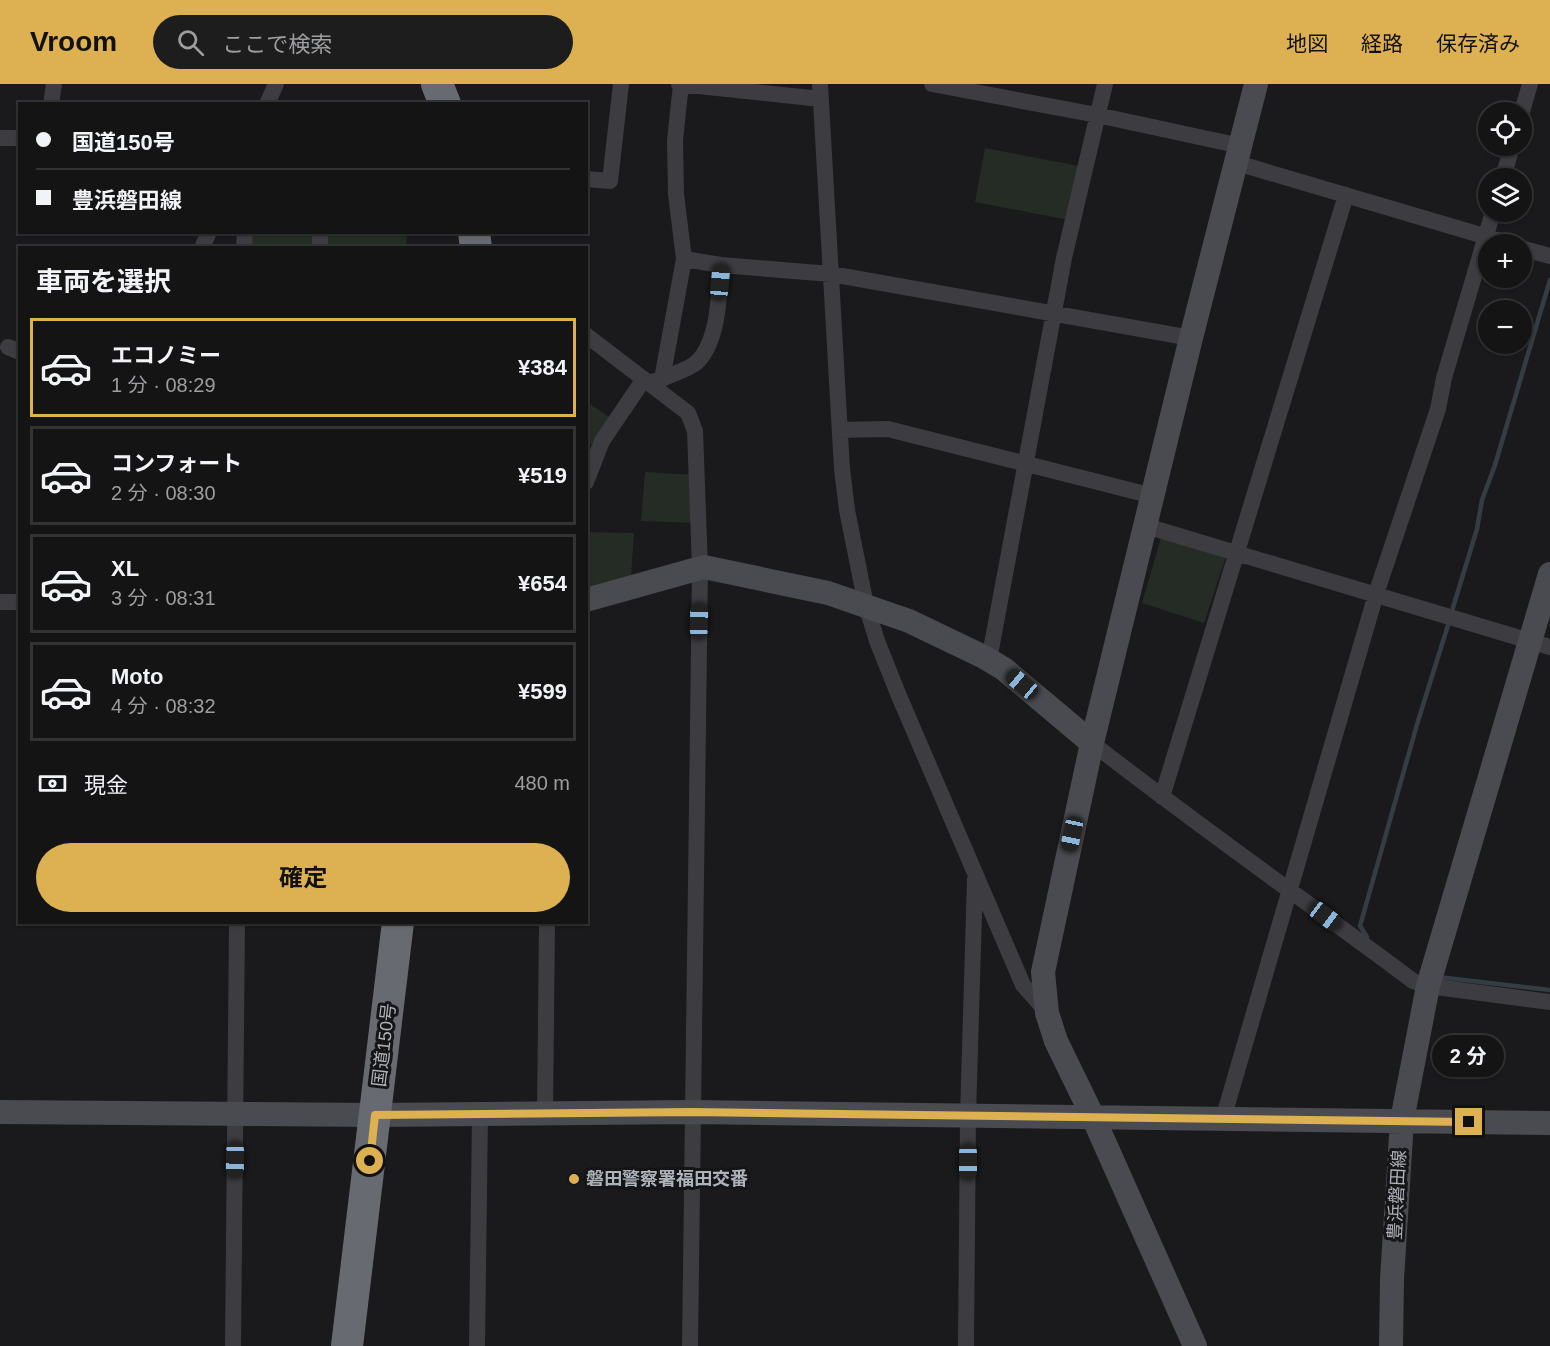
<!DOCTYPE html>
<html lang="ja">
<meta charset="utf-8">
<style>
body{margin:0;font-family:Arial,"Noto Sans JP",sans-serif;background:#1d1d1e;color:#f1f3f6;height:100vh;display:flex;flex-direction:column;font-size:22px;white-space:nowrap}
*{box-sizing:border-box;margin:0}
p{font-size:20px;color:#9d9ea0}
.icon{flex:none;width:33px;height:33px;fill:none;stroke:currentColor;stroke-width:2;stroke-linecap:round;stroke-linejoin:round}
.map{position:relative;flex:1;overflow:hidden}
.sheet{position:absolute;left:18px;top:162px;width:570px;height:678px;display:flex;flex-direction:column;background:#141415;border-radius:0px;box-shadow:0 2px 4px #0004,0 0 0 2px #333334}
.sheet>*{flex:none}
.hud{position:absolute;left:18px;top:18px;width:570px;height:132px;border-radius:0px;box-shadow:0 2px 4px #0004,0 0 0 2px #333334;display:grid;align-content:center;height:132px;padding:0 18px;background:#141415}
.controls{position:absolute;left:1478px;top:18px;display:grid;gap:12px}
.controls a{display:grid;place-items:center;width:54px;height:54px;border-radius:50%;background:#141415;box-shadow:0 2px 4px #0004,0 0 0 2px #333334;font-size:30px}
.end{position:absolute;width:27px;height:27px;margin:-14px;border:8px solid #ddb151;background:#111;box-shadow:0 0 0 3px #111}
.from{border-radius:50%}
.bubble{position:absolute;height:42px;border-radius:21px;background:#141415;box-shadow:0 2px 4px #0004,0 0 0 2px #333334;font-size:20px;font-weight:700;line-height:42px;text-align:center}
.car{position:absolute;width:18px;height:36px;margin:-18px -9px;border-radius:8px;box-shadow:0 0 4px 2px #0007;background:linear-gradient(#222 24%,#8ab4d8 0 40%,#222 0 76%,#8ab4d8 0 86%,#222 0)}
.hud b{display:flex;align-items:center;gap:21px;height:57px;font-size:22px}
.hud b+b{border-top:2px solid #333334}
.hud i{width:15px;height:15px;background:#f1f3f6}
ul{padding:0;list-style:none}
li{display:flex;align-items:center;gap:18px;height:99px;margin:0 12px 9px;padding:0 6px;border:3px solid #333334;border-radius:0px}
li div{flex:1}
li b{display:block;font-size:22px}
li em{font-style:normal;font-weight:700}
li.selected{border-color:#ddb151}
li>.icon{width:54px;height:54px;stroke-width:1.5}
h2{padding:0 18px;font-size:27px;line-height:72px}
.pay{display:flex;align-items:center;gap:15px;height:66px;padding:0 18px;font-size:22px}
.pay p{margin-inline-start:auto}
.cta{display:flex;gap:12px;margin-top:auto;padding:12px 18px}
.cta a{flex:1;height:69px;border-radius:36px;background:#ddb151;color:#111;font-size:24px;font-weight:700;line-height:69px;text-align:center}
header{display:flex;align-items:center;gap:36px;box-sizing:border-box;height:84px;padding:0 30px;background:#ddb151;color:#111}
header strong{font-size:28px}
nav{display:flex;gap:33px;margin-inline-start:auto;font-size:21px}
.search{width:420px;height:54px;background:#1d1d1e;display:flex;align-items:center;gap:15px;box-sizing:border-box;padding:0 21px;border-radius:33px;color:#9d9ea0;font-size:22px}
.map>svg:first-child{display:block}
</style>
<header>
<strong>Vroom</strong>
<div class="search"><svg class="icon" aria-label="search" viewBox="0 0 24 24"><circle cx="10" cy="10" r="6"/><path d="M15 15l6 6"/></svg>ここで検索</div>
<nav><a>地図</a><a>経路</a><a>保存済み</a></nav>
</header>
<div class="map">
<svg width="1550" height="1262" viewBox="0 0 1550 1262">
<rect width="100%" height="100%" fill="#1a1a1c"/>
<path fill="#252c26" d="M985 64 1084 83 1074 137 975 118Z
M245 149H407L406 163 244 164Z
M586 317 609 333 591 361H587Z
M645 388 696 391 698 439 641 437Z
M1163 447 1228 466 1204 539 1142 519Z
M587 448 634 449 631 491 587 506Z"/>
<g fill="none" stroke-linecap="round" stroke-linejoin="round">
<path stroke="#353d44" stroke-width="4.5" d="M1451 530 1477 445 1482 416 1495 381 1550 196
M1367 853 1360 842 1418 637 1449 538
M1438 893 1550 906"/>
<path stroke="#3c3c41" stroke-width="16" d="M679 0 821 15
M820 0 842 385 847 426 866 521 877 557 899 612 1023 901 1047 928
M932 0 1097 31 1241 62
M51 20 54 0
M267 20 276 0
M1521 31 1530 0
M0 54H20
M1237 79 1511 160
M1503 94 1512 62
M586 95 610 97 621 0
M202 164 209 148
M244 164 245 148
M320 164V148
M1521 164 1550 172
M684 175 721 181 831 190 1191 254
M586 251 688 329 695 347 700 484 690 1262
M8 263 20 268
M662 295C672 290 687 286 696 279 719 258 719 210 721 181
M648 299 662 295 684 175 676 110 675 56 681 0
M840 346 888 345 1153 412
M586 398 602 357 644 295
M1146 442 1550 563
M0 518H20
M989 576 1064 174 1105 0
M1092 659C1197 741 1306 817 1413 897L1428 902 1550 918
M1162 713 1346 111
M545 1030 547 838
M1223 1035 1376 510 1438 325 1444 294 1493 128
M233 1262 237 838
M477 1262 480 1031
M966 1262 968 1032 975 795"/>
<path stroke="#4a4b50" stroke-width="24" d="M586 516 704 483 828 509 909 537 984 573 1004 585 1092 659
M0 1028 375 1031 692 1028 1550 1039
M1195 1262 1093 1033 1056 957 1047 929 1043 888 1092 659 1191 254 1256 0
M1391 1262 1392 1195 1402 1036 1428 902 1550 490"/>
<path stroke="#686a71" stroke-width="32" d="M437 0 445 20
M474 148 476 164
M347 1262 398 838"/>
</g>
<g fill="none" stroke-linecap="round" stroke-linejoin="round">
<path stroke="#ddb151" stroke-width="8" d="M370 1077 375 1031 692 1028 1469 1038"/>
</g>
<circle fill="#ddb151" stroke="#151517" stroke-width="2" cx="574" cy="1095" r="6"/>
<g text-anchor="middle" stroke-width="6" stroke-linejoin="round" paint-order="stroke">
<g font-size="18" fill="#aeb2ba" stroke="#151517">
<text transform="translate(384 961) rotate(-83)" y="6">国道150号</text>
<text transform="translate(1397 1111) rotate(-87)" y="6">豊浜磐田線</text>
</g>
<g font-size="18" font-weight="bold" fill="#aeb2ba" stroke="#151517" text-anchor="start">
<text x="586" y="1101">磐田警察署福田交番</text>
</g>
</g>
</svg>
<div class="controls">
<a><svg class="icon" aria-label="locate" viewBox="0 0 24 24"><circle cx="12" cy="12" r="6"/><path d="M12 2v4M12 18v4M2 12h4M18 12h4"/></svg></a>
<a><svg class="icon" aria-label="layers" viewBox="0 0 24 24"><path d="M12 4l9 5-9 5-9-5zM3 14l9 5 9-5"/></svg></a>
<a>+</a>
<a>−</a>
</div>
<i class="end from" style="left:370px;top:1077px"></i>
<i class="end" style="left:1469px;top:1038px"></i>
<div class="bubble" style="left:1432px;top:951px;width:72px">2 分</div>
<i class="car" style="left:720px;top:198px;rotate:5deg"></i>
<i class="car" style="left:699px;top:537px;rotate:1deg"></i>
<i class="car" style="left:1022px;top:600px;rotate:310deg"></i>
<i class="car" style="left:1072px;top:750px;rotate:192deg"></i>
<i class="car" style="left:1325px;top:832px;rotate:127deg"></i>
<i class="car" style="left:235px;top:1076px;rotate:181deg"></i>
<i class="car" style="left:968px;top:1078px;rotate:180deg"></i>
<div class="hud">
<b><i class="from"></i>国道150号</b>
<b><i></i>豊浜磐田線</b>
</div>
<section class="sheet">
<h2>車両を選択</h2>
<ul>
<li class="selected"><svg class="icon" aria-label="car" viewBox="0 0 24 24"><path d="M5 17H2v-5l4-1 3-4h7l3 4 3 1v5h-3M9 17h6M6 11h13"/><circle cx="7" cy="17" r="2"/><circle cx="17" cy="17" r="2"/></svg><div><b>エコノミー</b><p>1 分 · 08:29</p></div><em>¥384</em></li>
<li><svg class="icon" aria-label="car" viewBox="0 0 24 24"><path d="M5 17H2v-5l4-1 3-4h7l3 4 3 1v5h-3M9 17h6M6 11h13"/><circle cx="7" cy="17" r="2"/><circle cx="17" cy="17" r="2"/></svg><div><b>コンフォート</b><p>2 分 · 08:30</p></div><em>¥519</em></li>
<li><svg class="icon" aria-label="car" viewBox="0 0 24 24"><path d="M5 17H2v-5l4-1 3-4h7l3 4 3 1v5h-3M9 17h6M6 11h13"/><circle cx="7" cy="17" r="2"/><circle cx="17" cy="17" r="2"/></svg><div><b>XL</b><p>3 分 · 08:31</p></div><em>¥654</em></li>
<li><svg class="icon" aria-label="car" viewBox="0 0 24 24"><path d="M5 17H2v-5l4-1 3-4h7l3 4 3 1v5h-3M9 17h6M6 11h13"/><circle cx="7" cy="17" r="2"/><circle cx="17" cy="17" r="2"/></svg><div><b>Moto</b><p>4 分 · 08:32</p></div><em>¥599</em></li>
</ul>
<div class="pay"><svg class="icon" aria-label="cash" viewBox="0 0 24 24"><path d="M3 7h18v10H3z"/><circle cx="12" cy="12" r="2"/></svg>現金<p>480 m</p></div>
<div class="cta"><a>確定</a></div>
</section>
</div>
